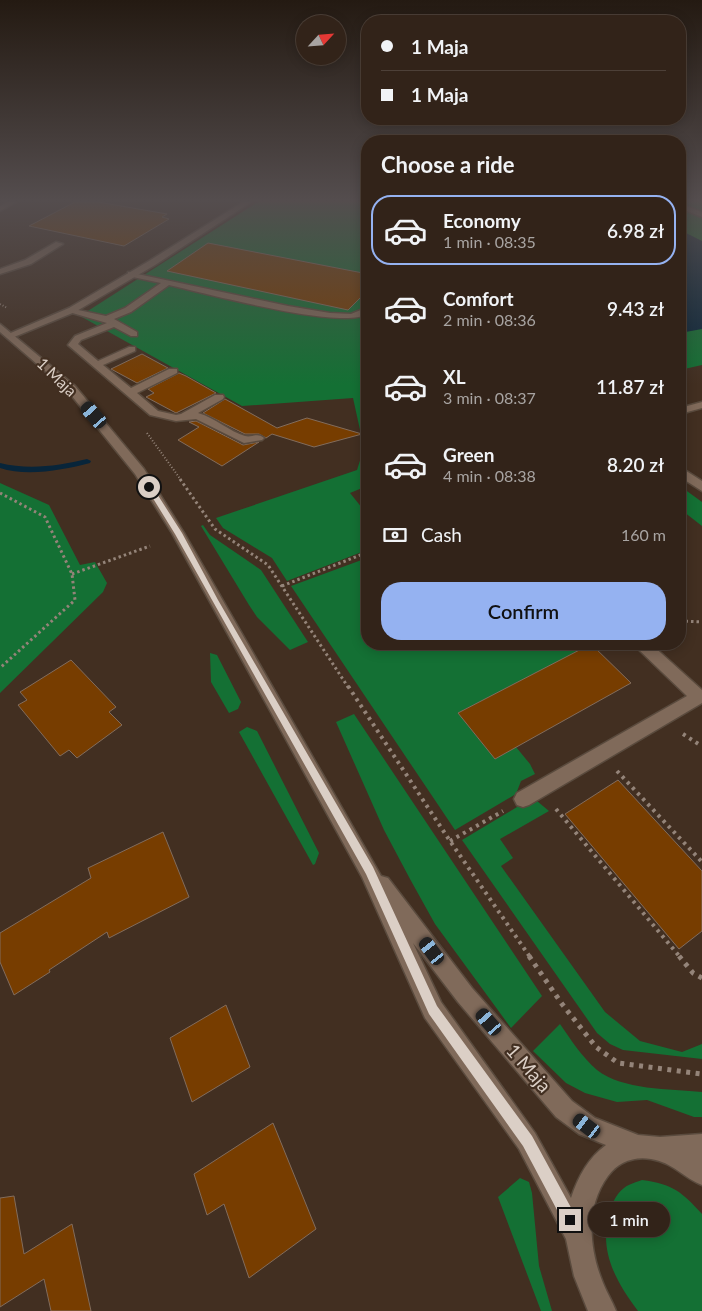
<!DOCTYPE html>
<meta charset="utf-8">
<style>
body{margin:0;font-family:Lato,sans-serif;background:#3d2f26;color:#f1f3f6;height:100vh;display:flex;flex-direction:column;font-size:19px;white-space:nowrap}
*{box-sizing:border-box;margin:0}
p{font-size:16px;color:#a8a4a2}
.icon{flex:none;width:28px;height:28px;fill:none;stroke:currentColor;stroke-width:2;stroke-linecap:round;stroke-linejoin:round}
.map{position:relative;flex:1;overflow:hidden}
.details{position:absolute;left:361px;top:135px;width:325px;height:515px;display:flex;flex-direction:column;background:#322319;border-radius:20px;box-shadow:0 2px 12px #0003,0 0 0 1px #4d4038}
.details>*{flex:none}
.banner{position:absolute;left:361px;top:15px;width:325px;height:110px;border-radius:20px;box-shadow:0 2px 12px #0003,0 0 0 1px #4d4038;display:grid;align-content:center;height:110px;padding:0 20px;background:#322319}
.needle{width:32px;rotate:64deg}
.buttons{position:absolute;left:296px;top:15px;display:grid;gap:10px}
.buttons a{display:grid;place-items:center;width:50px;height:50px;border-radius:50%;background:#322319;box-shadow:0 2px 12px #0003,0 0 0 1px #4d4038;font-size:25px}
.end{position:absolute;width:22px;height:22px;margin:-11px;border:6px solid #dbcfc6;background:#111;box-shadow:0 0 0 2px #111}
.from{border-radius:50%}
.bubble{position:absolute;height:35px;border-radius:18px;background:#322319;box-shadow:0 2px 12px #0003,0 0 0 1px #4d4038;font-size:16px;font-weight:600;line-height:35px;text-align:center}
.car{position:absolute;width:15px;height:30px;margin:-15px -8px;border-radius:6px;box-shadow:0 0 4px 1px #0007;background:linear-gradient(#222 24%,#8ab4d8 0 40%,#222 0 76%,#8ab4d8 0 86%,#222 0)}
.banner b{display:flex;align-items:center;gap:18px;height:48px;font-size:19px}
.banner b+b{border-top:1px solid #4d4038}
.banner i{width:12px;height:12px;background:#f1f3f6}
ul{padding:0;list-style:none}
li{display:flex;align-items:center;gap:15px;height:70px;margin:0 10px 8px;padding:0 10px;border:2px solid transparent;border-radius:20px}
li div{flex:1}
li b{display:block;font-size:19px}
li em{font-style:normal;font-weight:600}
li.on{border-color:#95b2f1}
li>.icon{width:45px;height:45px;stroke-width:1.5}
h2{padding:0 20px;font-size:22px;line-height:60px}
.pay{display:flex;align-items:center;gap:12px;height:55px;padding:0 20px;font-size:19px}
.pay p{margin-inline-start:auto}
.button{display:flex;gap:10px;margin-top:auto;padding:10px 20px}
.button a{flex:1;height:58px;border-radius:20px;background:#95b2f1;color:#111;font-size:20px;font-weight:600;line-height:58px;text-align:center}
.map>svg:first-child{display:block}
</style>
<div class="map">
<svg width="702" height="1311" viewBox="0 0 702 1311">
<rect width="100%" height="100%" fill="#422f21"/>
<path fill="#147034" d="M258 202H367V486L350 493 367 514V550L287 581 272 558 223 528 216 518 357 470 364 448 353 398 242 406 80 316Z
M680 202H702V365L680 370Z
M0 483 49 505 80 565 95 562 107 583 103 592 0 693Z
M680 486 702 502V526L684 512 680 514Z
M203 525 210 535 261 570 308 642 290 650 257 617 249 605 201 526Z
M367 558 368 644H592L458 713 495 759 516 747 530 764 535 774 521 781 516 794 455 830 291 586Z
M210 653 217 655 241 702 238 709 229 713 211 682Z
M354 714 542 996 511 1028 435 924 410 879 384 830 336 722Z
M247 727 257 731 319 853 315 864 313 865 239 732Z
M537 801 549 811 500 839 513 858 501 866 605 1012 640 1041 682 1052 702 1044V1059L623 1050 610 1044 597 1033 462 840 522 804H532Z
M560 1024C571 1040 582 1057 597 1070 622 1090 670 1089 702 1092V1117H694L647 1100 617 1102 585 1093 566 1083 533 1051Z
M520 1178 529 1182 532 1193 539 1266 552 1311H541L498 1197Z
M642 1180C673 1184 682 1192 702 1214V1311H638C617 1283 600 1254 608 1218 610 1207 615 1195 624 1188 629 1184 637 1182 642 1180Z"/>
<path fill="#08253a" d="M680 230 702 241V329L680 333Z"/>
<g fill="none" stroke-linecap="round" stroke-linejoin="round">
<path fill="#08253a" fill-rule="evenodd" d="M87 459 91 461 90 463C63 470 27 477 0 468V463C28 470 59 466 87 459Z"/>
</g>
<path fill="#773d00" stroke="#826c5c" d="M75 202H98L167 214 162 217 169 219 124 246 29 226Z
M208 243 368 274V290L348 310 167 271Z
M142 354 168 368 137 383 111 369Z
M179 373 186 376 216 393 176 413 146 397 154 393 148 389Z
M225 399 277 428 307 418 362 434 314 447 272 434 266 438 259 434H245L203 413Z
M196 421 243 445 259 442 222 466 178 440 199 427 189 422Z
M591 644 631 683 495 759 458 713Z
M71 660 116 707 109 712 122 725 77 758 69 750 60 756 18 705 27 700 20 692Z
M618 780 702 871V931L679 949 565 814Z
M163 832 189 897 109 938 107 932 49 970 50 972 14 995 0 962V933L91 878 88 868Z
M226 1005 250 1067 192 1102 170 1038Z
M273 1123 316 1229 249 1278 224 1204 207 1215 194 1174Z
M14 1196 24 1254 72 1224 91 1311H51L44 1279 0 1307V1198Z"/>
<g fill="none" stroke-linecap="round" stroke-linejoin="round">
<defs>
<path id="lane" d="M680 204 702 212V217L680 208Z
M128 272 288 306 330 313 351 314 368 307V314C340 330 205 293 169 285L131 312 114 319 137 332V336H131L114 327 81 340 78 344 98 361 129 347H135V351L103 365 131 388 169 369H177V373L137 393 158 411 176 415 181 414 215 395H223L224 397 223 399 198 413C216 418 230 432 245 436 252 438 257 432 264 438L262 440 244 443 196 419 176 421 150 415 68 345 75 336 107 323 69 312V308L106 316 125 308 161 283 128 276Z
M702 402V408L680 414V408Z
M635 644H651L702 690V703L529 805 523 807 517 805 514 799 517 793 687 696 637 648Z"/>
<path id="street" d="M8 202H16L0 211V206Z
M243 202H251L155 265 75 312 14 337 11 338 6 335 69 308 149 261Z
M56 242 63 244 31 264 0 274V269L25 260Z
M680 467 702 481V491L680 477Z"/>
<path id="secondary" d="M0 324 75 386 144 469 184 533 381 876 388 878 472 988 572 1101 595 1118 638 1135 660 1137 702 1134V1185C684 1178 672 1162 651 1159 634 1156 618 1162 608 1176 585 1207 589 1249 603 1283 607 1293 612 1301 616 1311H588L574 1276 566 1239 519 1149 425 1018 362 877 172 533 135 474 67 390 0 332ZM413 943 458 1002 556 1117 579 1134 606 1145C588 1158 578 1177 571 1198L535 1133 441 1002Z"/>
</defs>
<use href="#lane" stroke="#5a4b3e" stroke-width="3"/>
<use href="#street" stroke="#5a4b3e" stroke-width="3"/>
<use href="#secondary" stroke="#5a4b3e" stroke-width="3"/>
<path stroke="#948479" stroke-width="2" stroke-dasharray="1 2" stroke-linecap="butt" d="M0 304 7 308
M147 433 181 480"/>
<path stroke="#948479" stroke-width="3" stroke-dasharray="2.5 3" stroke-linecap="butt" d="M180 479 215 529 268 565 348 687
M0 493 45 517 72 574 75 600 0 668
M72 574 150 546
M282 586 368 552
M680 621 702 622"/>
<path stroke="#948479" stroke-width="4" stroke-dasharray="3 4.5" stroke-linecap="butt" d="M348 686 450 841 530 957
M683 734 700 745
M617 771 702 862
M556 809 680 957
M450 841 503 811"/>
<path stroke="#948479" stroke-width="5" stroke-dasharray="4 5.5" stroke-linecap="butt" d="M529 956 562 1004 596 1047 618 1063 702 1074
M679 956 693 973 702 978"/>
<use href="#lane" fill="#806a5a" fill-rule="evenodd"/>
<use href="#street" fill="#806a5a" fill-rule="evenodd"/>
<use href="#secondary" fill="#806a5a" fill-rule="evenodd"/>
</g>
<linearGradient id="sky" x2="0" y2="1"><stop stop-color="#241a12"/><stop offset="0.52" stop-color="#544d4e"/><stop offset="1" stop-color="#544d4e" stop-opacity="0"/></linearGradient>
<rect width="702" height="385" fill="url(#sky)"/>
<path fill="#dbcfc6" d="M147 486H152L182 533 218 600 373 867 437 1006 532 1136 575 1215 577 1220 575 1225 570 1227 565 1225 523 1146 429 1014 366 874 175 534 146 487Z"/>
<g text-anchor="middle" stroke-width="4.5" stroke-linejoin="round" paint-order="stroke">
<g font-size="16" fill="#dbcfc6" stroke="#422f21">
<text transform="translate(57 377) rotate(44)" y="6">1 Maja</text>
</g>
<g font-size="19" fill="#dbcfc6" stroke="#422f21">
<text transform="translate(529 1068) rotate(49)" y="7">1 Maja</text>
</g>
</g>
</svg>
<div class="buttons">
<a><svg class="needle" viewBox="-14 -14 28 28"><path d="M0-13l5 13h-10z" fill="#e53935"/><path d="M0 13l5-13h-10z" fill="#a8a4a2"/></svg></a>
</div>
<i class="end from" style="left:149px;top:487px"></i>
<i class="end" style="left:570px;top:1220px"></i>
<div class="bubble" style="left:588px;top:1202px;width:82px">1 min</div>
<i class="car" style="left:94px;top:415px;rotate:319deg"></i>
<i class="car" style="left:432px;top:951px;rotate:323deg"></i>
<i class="car" style="left:489px;top:1022px;rotate:319deg"></i>
<i class="car" style="left:587px;top:1126px;rotate:307deg"></i>
<div class="banner">
<b><i class="from"></i>1 Maja</b>
<b><i></i>1 Maja</b>
</div>
<section class="details">
<h2>Choose a ride</h2>
<ul>
<li class="on"><svg class="icon" aria-label="car" viewBox="0 0 24 24"><path d="M5 17H2v-5l4-1 3-4h7l3 4 3 1v5h-3M9 17h6M6 11h13"/><circle cx="7" cy="17" r="2"/><circle cx="17" cy="17" r="2"/></svg><div><b>Economy</b><p>1 min · 08:35</p></div><em>6.98 zł</em></li>
<li><svg class="icon" aria-label="car" viewBox="0 0 24 24"><path d="M5 17H2v-5l4-1 3-4h7l3 4 3 1v5h-3M9 17h6M6 11h13"/><circle cx="7" cy="17" r="2"/><circle cx="17" cy="17" r="2"/></svg><div><b>Comfort</b><p>2 min · 08:36</p></div><em>9.43 zł</em></li>
<li><svg class="icon" aria-label="car" viewBox="0 0 24 24"><path d="M5 17H2v-5l4-1 3-4h7l3 4 3 1v5h-3M9 17h6M6 11h13"/><circle cx="7" cy="17" r="2"/><circle cx="17" cy="17" r="2"/></svg><div><b>XL</b><p>3 min · 08:37</p></div><em>11.87 zł</em></li>
<li><svg class="icon" aria-label="car" viewBox="0 0 24 24"><path d="M5 17H2v-5l4-1 3-4h7l3 4 3 1v5h-3M9 17h6M6 11h13"/><circle cx="7" cy="17" r="2"/><circle cx="17" cy="17" r="2"/></svg><div><b>Green</b><p>4 min · 08:38</p></div><em>8.20 zł</em></li>
</ul>
<div class="pay"><svg class="icon" aria-label="cash" viewBox="0 0 24 24"><path d="M3 7h18v10H3z"/><circle cx="12" cy="12" r="2"/></svg>Cash<p>160 m</p></div>
<div class="button"><a>Confirm</a></div>
</section>
</div>
